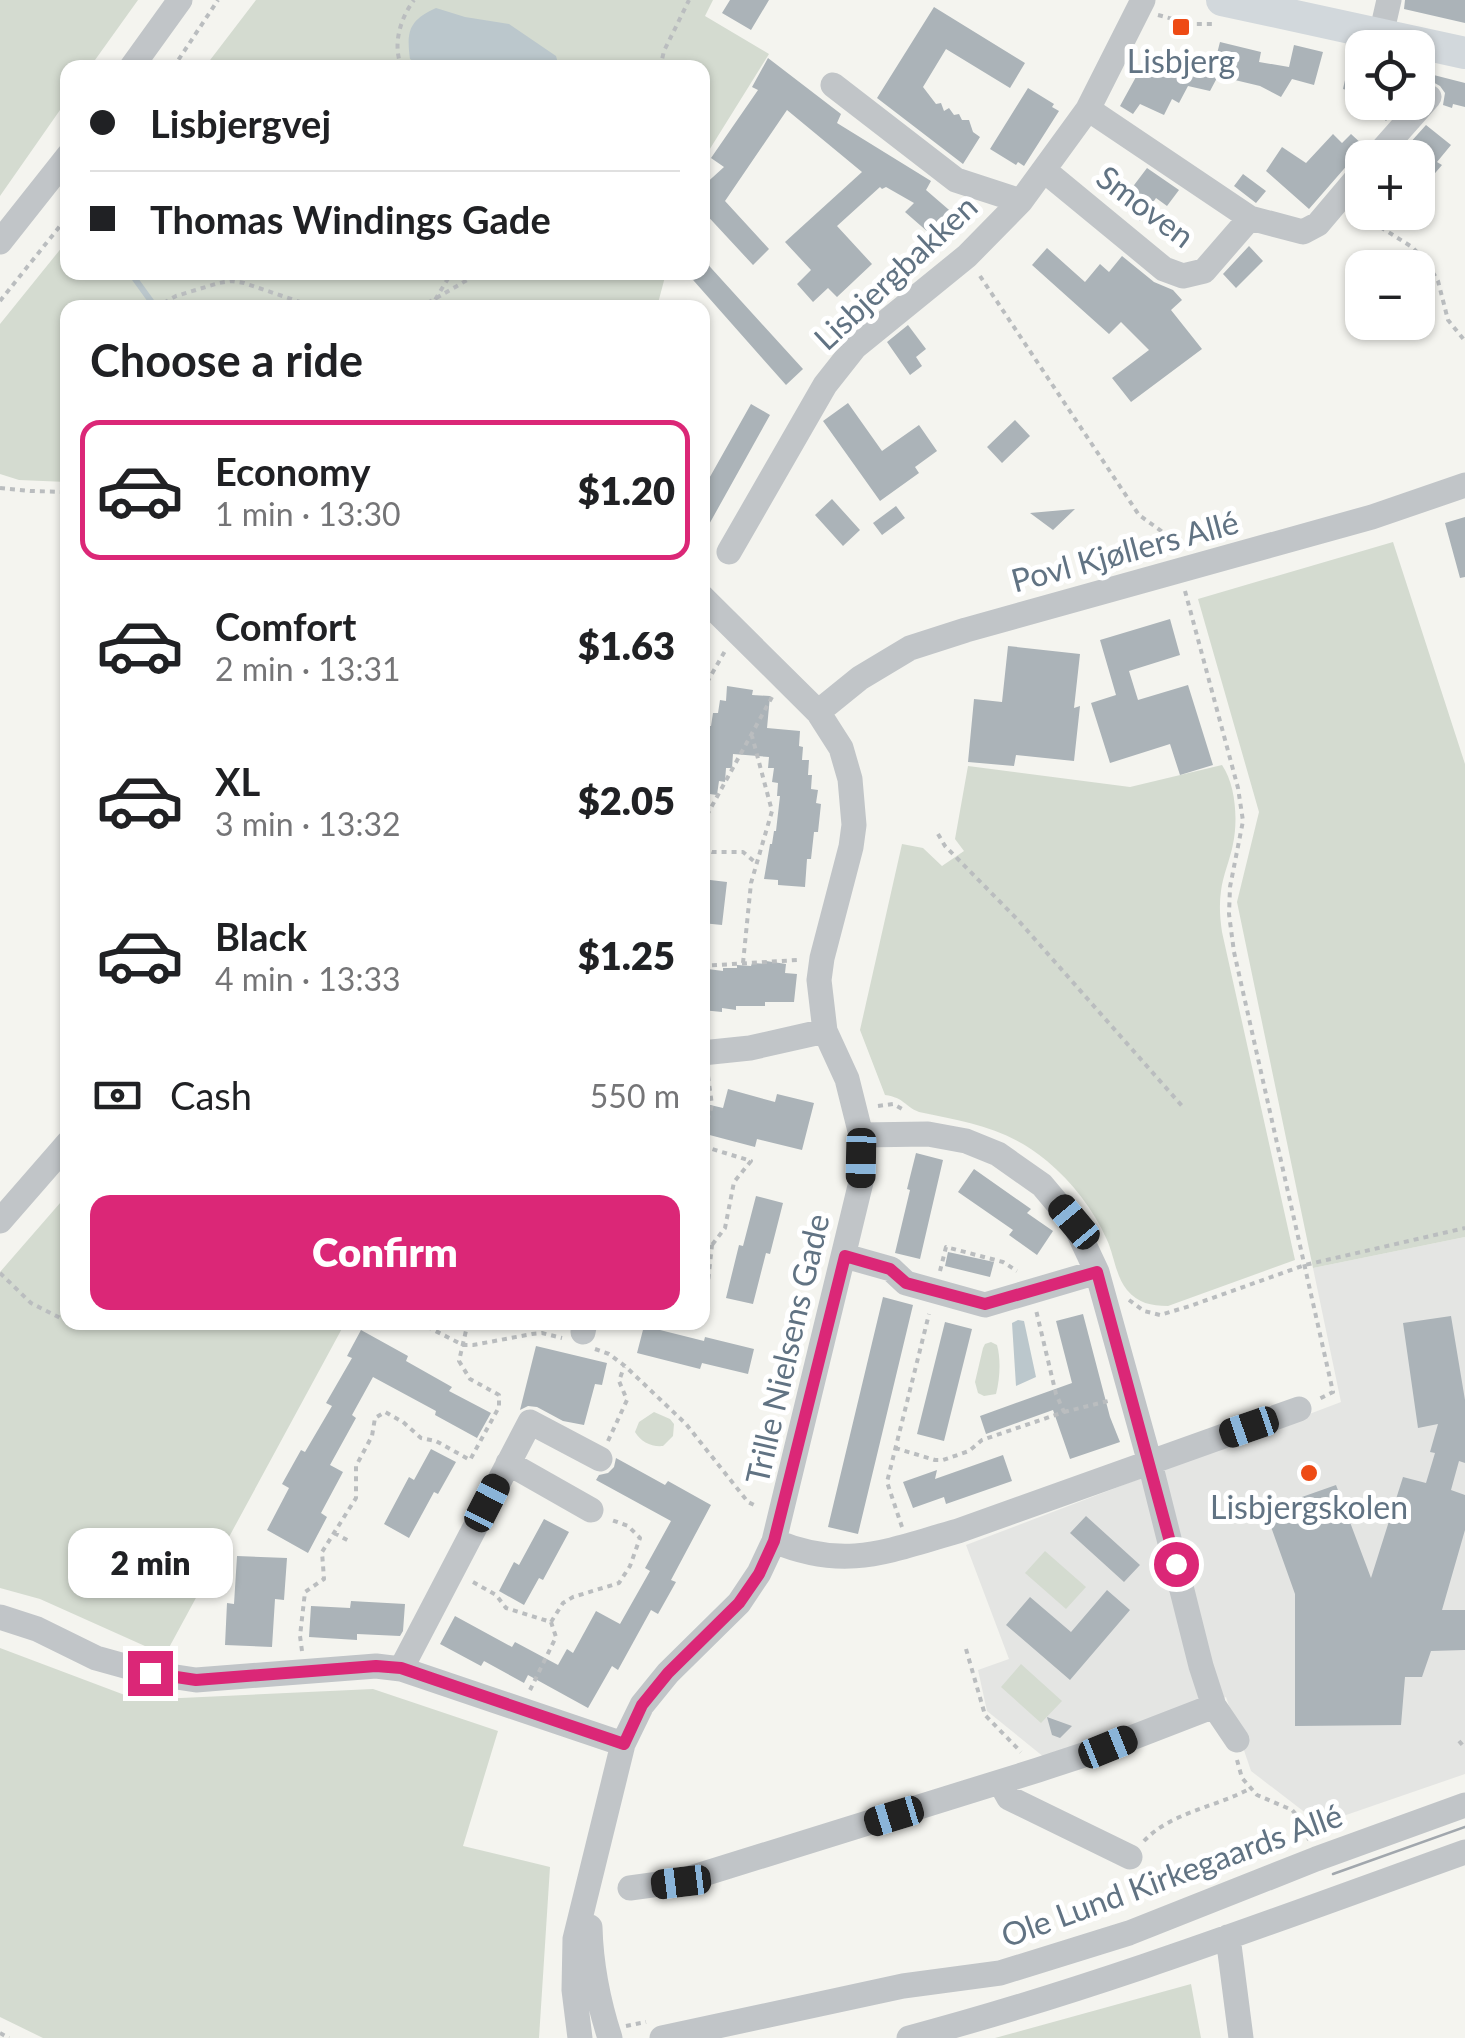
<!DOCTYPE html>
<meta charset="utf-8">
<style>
body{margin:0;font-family:Lato,sans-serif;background:#f2f2f2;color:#202124;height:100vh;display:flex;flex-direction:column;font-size:38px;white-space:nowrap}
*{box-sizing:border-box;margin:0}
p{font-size:32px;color:#757577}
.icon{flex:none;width:55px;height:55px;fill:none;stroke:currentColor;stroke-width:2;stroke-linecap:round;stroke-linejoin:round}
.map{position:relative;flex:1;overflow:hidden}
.details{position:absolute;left:60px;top:300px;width:650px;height:1030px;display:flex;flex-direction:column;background:#fff;border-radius:20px;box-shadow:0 2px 8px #0004}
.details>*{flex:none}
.hud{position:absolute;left:60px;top:60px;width:650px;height:220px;border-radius:20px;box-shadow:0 2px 8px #0004;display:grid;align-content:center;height:220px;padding:0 30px;background:#fff}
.buttons{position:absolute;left:1345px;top:30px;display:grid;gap:20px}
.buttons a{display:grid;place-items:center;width:90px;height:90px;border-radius:20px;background:#fff;box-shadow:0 2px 8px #0004;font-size:50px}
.end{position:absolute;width:45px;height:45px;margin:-22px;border:12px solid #db2777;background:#fff;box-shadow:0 0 0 5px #fff}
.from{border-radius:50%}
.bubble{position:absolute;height:70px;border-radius:20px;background:#fff;box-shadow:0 2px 8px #0004;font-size:32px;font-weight:800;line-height:70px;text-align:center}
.car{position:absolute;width:30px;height:60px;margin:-30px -15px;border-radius:12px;box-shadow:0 0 8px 2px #0007;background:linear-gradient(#222 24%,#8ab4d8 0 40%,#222 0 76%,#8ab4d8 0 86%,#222 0)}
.hud b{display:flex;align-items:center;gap:35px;height:95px;font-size:38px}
.hud b+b{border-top:2px solid #e0e0e0}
.hud i{width:25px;height:25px;background:#202124}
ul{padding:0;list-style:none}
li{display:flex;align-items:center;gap:30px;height:140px;margin:0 20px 15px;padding:0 10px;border:5px solid transparent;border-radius:20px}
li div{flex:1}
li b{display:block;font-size:38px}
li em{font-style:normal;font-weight:800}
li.current{border-color:#db2777}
li>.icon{width:90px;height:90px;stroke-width:1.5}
h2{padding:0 30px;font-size:45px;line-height:120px}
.pay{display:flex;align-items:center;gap:25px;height:110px;padding:0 30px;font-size:38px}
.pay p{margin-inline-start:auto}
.action{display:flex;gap:20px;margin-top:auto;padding:20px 30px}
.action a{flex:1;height:115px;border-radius:20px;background:#db2777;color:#fff;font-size:40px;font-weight:800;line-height:115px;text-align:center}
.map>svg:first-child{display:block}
</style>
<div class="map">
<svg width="1465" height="2038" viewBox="0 0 1465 2038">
<rect width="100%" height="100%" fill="#f4f4ef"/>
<path fill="#e4e5e3" d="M1465 1237V1774L1320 1824 1251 1771 1226 1697 1050 1762 987 1711 978 1670 1009 1659 966 1545 1341 1402 1313 1268Z"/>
<path fill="#d4dbd0" d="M0 0H138L90 67 68 68 67 100 0 196Z
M256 0H713L705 16 769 54 703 160 702 68H204Z
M67 241 68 272 666 273 657 307 68 308 67 482 19 480 0 474V324Z
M1393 542 1465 764V1237L1313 1268 1237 902 1259 812 1198 599Z
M1222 765C1236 785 1238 821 1233 844 1230 860 1223 875 1221 891 1219 905 1220 918 1222 932L1295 1260 1168 1306C1151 1306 1138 1303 1127 1290 1116 1277 1114 1255 1107 1240 1093 1209 1073 1183 1047 1161 1008 1128 967 1122 919 1112 904 1106 905 1098 885 1095L860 1030 902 844 923 848 942 866 964 851 955 839 968 766 1130 787Z
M67 1195 68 1322 345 1323 165 1655 40 1599 0 1588V1272Z
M991 1342 997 1345C1001 1359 1000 1379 996 1394L984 1396 978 1393 975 1382 983 1348 985 1344Z
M654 1412 670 1419 674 1424 673 1436 663 1446C651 1447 641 1442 635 1432L639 1422Z
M1045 1551 1086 1587 1066 1609 1025 1573Z
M0 1648 138 1700 373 1689 498 1731 463 1846 550 1867 539 2038H43L0 2017Z
M1021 1664 1062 1701 1041 1723 1001 1687Z
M1191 1984 1201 2038H995Z"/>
<path fill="#bbc7cc" d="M436 8 465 17 509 24 556 56 559 67H422L410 59C406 30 410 20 436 8Z
M1018 1320 1024 1321 1036 1377 1016 1386 1012 1323Z"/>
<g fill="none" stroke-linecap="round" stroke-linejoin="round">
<path stroke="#bbc7cc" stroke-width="6" d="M130 272 156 308"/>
</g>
<path fill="#abb3b8" d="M730 0H769L751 30 722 13Z
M1405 0H1465V23L1404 9Z
M934 7 1025 63 1010 88 946 49 923 87 936 104 941 103 944 111 949 108 954 115 959 114 962 120H969L973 132 980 137 963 164 877 98Z
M1220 42 1261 52 1259 62 1289 67 1294 45 1323 52 1314 85 1292 79 1281 97 1260 86 1218 76 1210 91 1188 86 1179 103 1172 99 1164 115 1140 104 1133 114 1120 106 1148 55 1171 67 1174 61 1184 66 1212 73Z
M1352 49 1362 51V94L1343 89Z
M768 58 841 114 837 123 931 181 926 190 963 222 944 246 905 212 914 203 886 187 882 189 880 187 837 226 872 264 837 297 828 288 813 302 797 284 811 270 785 242 862 172 787 110 725 201 769 249 753 265 702 210V187L724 167 711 158 758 90 752 87Z
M1418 71 1465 83V107L1453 104 1452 108 1443 105 1445 93 1440 86 1431 81 1418 86Z
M1028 88 1054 104 1052 107 1059 111 1024 166 1018 162 1016 165 990 149Z
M1365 102H1394L1399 107 1386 121Z
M1426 125 1451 145 1437 162 1442 165 1430 179 1418 169V158H1404L1400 154Z
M1333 134 1342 143 1351 134 1364 146 1359 156 1350 162 1309 209 1266 171 1282 147 1306 163Z
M1147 168 1179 190 1167 206 1156 198 1140 221 1119 205Z
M1243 174 1266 191 1256 203 1234 186Z
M1249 246 1263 261 1236 288 1223 274Z
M1047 248 1085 282 1100 264 1109 272 1122 256 1154 282 1173 290 1182 300 1171 310 1202 349 1131 402 1112 378 1149 350 1121 322 1109 334 1032 265Z
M702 258 803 369 786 385 686 272H702Z
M908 325 926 349 916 357 922 366 910 375 887 342Z
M848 403 882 451 919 425 937 451 915 467 919 473 880 501 823 421Z
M751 404 770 415 702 537V491Z
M1015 420 1030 436 1002 463 987 447Z
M832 499 860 530 843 546 815 515Z
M896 506 905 518 882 535 873 523Z
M1075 509 1053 530 1030 513Z
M1465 517V577L1460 578 1445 523Z
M1170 619 1180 655 1129 671 1138 700 1188 685 1213 765 1180 775 1170 744 1110 763 1091 703 1116 695 1100 640Z
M1008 646 1080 654 1074 708 1080 706 1074 761 1016 755 1014 766 968 762 974 699 1002 702Z
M727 686 753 690 752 695 770 696 767 728 800 731 799 746 803 747 802 760H809L808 775H812L811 789 818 790 816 803 821 804 818 832H814L811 859H807L805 887 778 885V880L764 879 770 844H772L774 831H776L780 796H777L778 783 772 782 774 768H768L769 757 733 754 732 768H726L725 782 719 781 717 795 702 793V739L705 726H711L713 713H718L720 700 726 701Z
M702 879 727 882 722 925 702 923Z
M766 961 786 964 785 973 797 974 794 1002H765V1006H736V1010L722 1008V1012L702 1010V984L708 985V969L723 971V968H737V965L751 966 752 963 766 964Z
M728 1089 775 1102 777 1094 814 1103 802 1150 757 1139 755 1147 702 1133V1103L723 1108Z
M916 1153 943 1160 920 1259 895 1253 910 1190 907 1189Z
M974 1169 1031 1209 1027 1213 1053 1231 1037 1255 1009 1235 1013 1230 958 1192Z
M756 1196 783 1203 770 1254 766 1253 753 1304 726 1298 739 1245 743 1246Z
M948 1252 994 1262 990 1277 945 1266Z
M883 1297 913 1305 858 1534 828 1527Z
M1083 1314 1110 1417 1120 1442 1070 1459 1053 1410 986 1434 980 1416 1072 1383 1056 1321Z
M1451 1316 1465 1400V1463L1459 1461 1451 1490 1465 1495V1530L1442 1610H1465V1650L1431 1651 1422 1677H1405L1401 1725 1295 1726V1594L1265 1510 1336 1485 1371 1578 1403 1477 1426 1483 1435 1453 1430 1452 1438 1424 1418 1428 1403 1323Z
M945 1322 972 1329 944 1441 917 1434Z
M644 1326 704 1341 705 1337 754 1349 748 1374 702 1363 700 1369 637 1353Z
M361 1330 408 1356 406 1361 452 1387 449 1391 491 1413 477 1438 435 1415 436 1411 373 1377 352 1415 356 1418 330 1465 343 1472 321 1513 327 1517 308 1553 267 1530 289 1488 282 1484 301 1450 305 1452 332 1406 326 1403 352 1358 347 1356Z
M536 1346 607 1363 602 1385 595 1384 584 1425 563 1421 537 1407 528 1406 520 1410Z
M431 1449 456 1462 438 1494 434 1492 409 1538 384 1524 409 1477 414 1480Z
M1003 1455 1012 1481 946 1504 944 1497 913 1508 903 1482 937 1470 935 1479Z
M616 1458 665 1485 668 1481 711 1505 671 1580 676 1582 658 1614 651 1610 618 1670 612 1666 588 1708 528 1675 524 1683 484 1661 481 1666 440 1644 455 1616 512 1647 515 1642 558 1665 567 1649 573 1653 596 1611 620 1624 650 1571 645 1568 671 1521 596 1480 599 1475 608 1473 614 1467Z
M1086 1516 1140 1565 1124 1582 1070 1533Z
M544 1519 569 1532 543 1580 539 1578 524 1605 499 1591 514 1562 519 1565Z
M237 1556 287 1558 284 1600 275 1599 272 1647 225 1645 227 1603 234 1604Z
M1107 1590 1130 1610 1070 1680 1006 1625 1030 1597 1071 1632Z
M351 1601 405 1604 403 1631 400 1636 357 1634V1640L309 1637 311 1606 350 1608Z
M1047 1717 1072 1726 1060 1738 1052 1735Z"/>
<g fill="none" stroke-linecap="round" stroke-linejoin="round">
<path stroke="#babdbf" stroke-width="4" stroke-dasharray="5 5" stroke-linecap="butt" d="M1158 15 1192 24H1212
M173 68 218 0
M402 68C392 45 400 19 414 0
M660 68 664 51 689 0
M1355 211 1412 247 1426 261 1438 281 1448 320 1465 341
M980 276 1139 515 1164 533 1173 548
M0 301 68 216
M155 308 176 296 219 283 231 281 244 283 318 308
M419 308 481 272
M430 308 452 272
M0 488 31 491 68 492
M1185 591 1238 788 1243 821 1230 887 1229 914 1234 952 1333 1392 1317 1400
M702 691 725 651
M702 824 772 697
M938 834 945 846 1017 919 1183 1107
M702 849 712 852H743L756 863
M743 963 751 883 772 811 752 736
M702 966 797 960
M708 1076 712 1105 702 1140 709 1148 751 1161 734 1182 725 1228 712 1245
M878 1106 893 1104 906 1111
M702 1241 712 1245 708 1282 702 1289
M940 1271 946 1247 1003 1262 1017 1271
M0 1273 31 1303 68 1322
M1129 1300 1144 1311 1160 1315 1190 1306 1305 1265 1465 1228
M418 1322 463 1345H473L532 1334 542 1333 562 1338
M595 1349 609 1354 625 1366 686 1424 748 1502 758 1507
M1064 1412 1108 1401
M608 1441 627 1400 619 1381 624 1367
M895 1448 935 1460H943L969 1451 982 1440 1064 1412 1056 1394 1036 1310
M902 1527 887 1482 929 1314
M334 1533 349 1541
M473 1582 496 1595 506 1608 551 1622 563 1603 573 1597 619 1583 630 1566 640 1538 628 1526 609 1519
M966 1649 985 1715 1021 1752
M302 1651 300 1636 305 1592 324 1579 322 1552 356 1498V1466L372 1436 375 1418 385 1412 403 1422 421 1438 436 1441 470 1460 499 1407V1395L470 1379 459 1361 468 1322
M530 1690 556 1637 551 1622
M1459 1741 1465 1748
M1237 1760 1242 1778 1257 1795 1292 1810 1302 1821 1309 1840
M1144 1841C1171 1812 1217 1807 1251 1788
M626 2026 646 2022
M0 2033 9 2038"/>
<path stroke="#c1c5c8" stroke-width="25" d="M1381 35 1389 0
M131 68 180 0
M833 85 956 180 1021 201
M1088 109 1250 218 1303 232 1318 224 1362 172
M1375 158 1429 97
M1045 171 1164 269 1183 276 1204 271 1250 218
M0 242 68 156
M729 552 825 385 855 347 967 256 1021 201 1088 109 1143 0
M818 712 860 678 910 648 966 630 1372 517 1465 485
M702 1053 750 1048 825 1031
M861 1135 928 1134 966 1141 998 1154 1042 1185 1074 1223 1097 1272 1150 1463 1201 1666 1214 1706 1237 1740
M0 1221 68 1143
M845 1256 891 1269 906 1283 985 1305 1097 1272
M583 1332 585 1322
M508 1463 591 1510
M774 1541C846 1571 887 1551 958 1531L1299 1409
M0 1617 37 1629 96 1658 150 1673 196 1680 376 1666 401 1669 623 1744
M401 1669 530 1422 600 1459
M1000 1782 1009 1798 1130 1857
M630 1888 681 1881 1038 1770 1108 1747 1214 1706
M590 1927C591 1966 598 2001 610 2038
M1228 1937 1241 2038
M580 2038 574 1990 575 1939 623 1744 642 1705 668 1673 739 1603 759 1573 774 1541 861 1182V1135L847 1079 825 1031 819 980 822 958 851 847 854 825 850 779 841 748 818 712 702 597
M662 2038 903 1986 1000 1973 1129 1933 1316 1859 1465 1805
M909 2038C1098 1988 1281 1918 1465 1852"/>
<path stroke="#d2d8dc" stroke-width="32" d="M1222 0 1465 53"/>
<path stroke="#a1a7ad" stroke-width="2.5" d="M1333 1874 1465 1827"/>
</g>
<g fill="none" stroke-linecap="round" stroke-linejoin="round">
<path stroke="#db2777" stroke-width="12" d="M150 1673 196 1680 376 1666 401 1668 624 1744 642 1705 668 1673 739 1603 759 1574 774 1541 845 1256 890 1269 906 1283 985 1304 1097 1272 1176 1564"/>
</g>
<g fill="#ee4b15" stroke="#fff" stroke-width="4">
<rect x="1171" y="17" width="20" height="20" rx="5"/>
<circle cx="1309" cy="1473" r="10"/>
</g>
<g text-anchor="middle" stroke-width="10" stroke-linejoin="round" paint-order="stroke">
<g font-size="32" fill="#617383" stroke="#fff">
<text x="1181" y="73">Lisbjerg</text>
<text x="1309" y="1519">Lisbjergskolen</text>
</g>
<g font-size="32" fill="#617383" stroke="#fff">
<text transform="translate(1145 207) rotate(37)" y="11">Smoven</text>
<text transform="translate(896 273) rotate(-43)" y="11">Lisbjergbakken</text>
<text transform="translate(1125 552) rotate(-15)" y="11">Povl Kjøllers Allé</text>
<text transform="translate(788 1349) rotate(-77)" y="11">Trille Nielsens Gade</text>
<text transform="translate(1172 1876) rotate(-20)" y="11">Ole Lund Kirkegaards Allé</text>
</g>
</g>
</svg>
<div class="buttons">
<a><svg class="icon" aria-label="locate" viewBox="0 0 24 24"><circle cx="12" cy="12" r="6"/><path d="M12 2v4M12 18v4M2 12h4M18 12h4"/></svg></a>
<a>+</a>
<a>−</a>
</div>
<i class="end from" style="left:1176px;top:1564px"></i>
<i class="end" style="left:150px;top:1673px"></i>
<div class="bubble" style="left:68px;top:1528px;width:165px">2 min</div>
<i class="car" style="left:861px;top:1158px;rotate:181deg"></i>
<i class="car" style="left:1074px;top:1222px;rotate:320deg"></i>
<i class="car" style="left:1249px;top:1427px;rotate:251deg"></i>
<i class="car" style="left:487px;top:1503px;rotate:27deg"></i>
<i class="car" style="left:1108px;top:1747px;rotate:68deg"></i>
<i class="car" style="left:894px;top:1816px;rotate:253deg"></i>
<i class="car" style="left:681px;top:1882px;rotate:263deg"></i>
<div class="hud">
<b><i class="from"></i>Lisbjergvej</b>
<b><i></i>Thomas Windings Gade</b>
</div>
<section class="details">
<h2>Choose a ride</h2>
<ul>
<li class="current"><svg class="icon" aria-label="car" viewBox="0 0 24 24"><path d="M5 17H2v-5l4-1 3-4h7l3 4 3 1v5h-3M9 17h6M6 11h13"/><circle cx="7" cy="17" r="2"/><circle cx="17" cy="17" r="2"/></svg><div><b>Economy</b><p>1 min · 13:30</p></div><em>$1.20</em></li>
<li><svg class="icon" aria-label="car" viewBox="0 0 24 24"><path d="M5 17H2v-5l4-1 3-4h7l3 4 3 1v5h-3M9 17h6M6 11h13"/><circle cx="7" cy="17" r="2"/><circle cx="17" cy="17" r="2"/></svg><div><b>Comfort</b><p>2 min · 13:31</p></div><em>$1.63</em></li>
<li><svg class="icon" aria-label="car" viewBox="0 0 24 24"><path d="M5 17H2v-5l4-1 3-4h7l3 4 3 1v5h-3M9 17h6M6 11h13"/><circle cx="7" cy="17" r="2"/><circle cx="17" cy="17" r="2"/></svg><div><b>XL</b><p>3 min · 13:32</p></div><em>$2.05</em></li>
<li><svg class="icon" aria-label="car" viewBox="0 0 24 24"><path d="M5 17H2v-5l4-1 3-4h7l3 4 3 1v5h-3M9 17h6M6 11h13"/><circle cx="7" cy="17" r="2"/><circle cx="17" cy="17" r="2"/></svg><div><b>Black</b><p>4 min · 13:33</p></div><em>$1.25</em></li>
</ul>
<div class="pay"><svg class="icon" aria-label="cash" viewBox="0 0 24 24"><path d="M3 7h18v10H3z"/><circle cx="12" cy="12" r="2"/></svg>Cash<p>550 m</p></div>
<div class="action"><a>Confirm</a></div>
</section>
</div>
